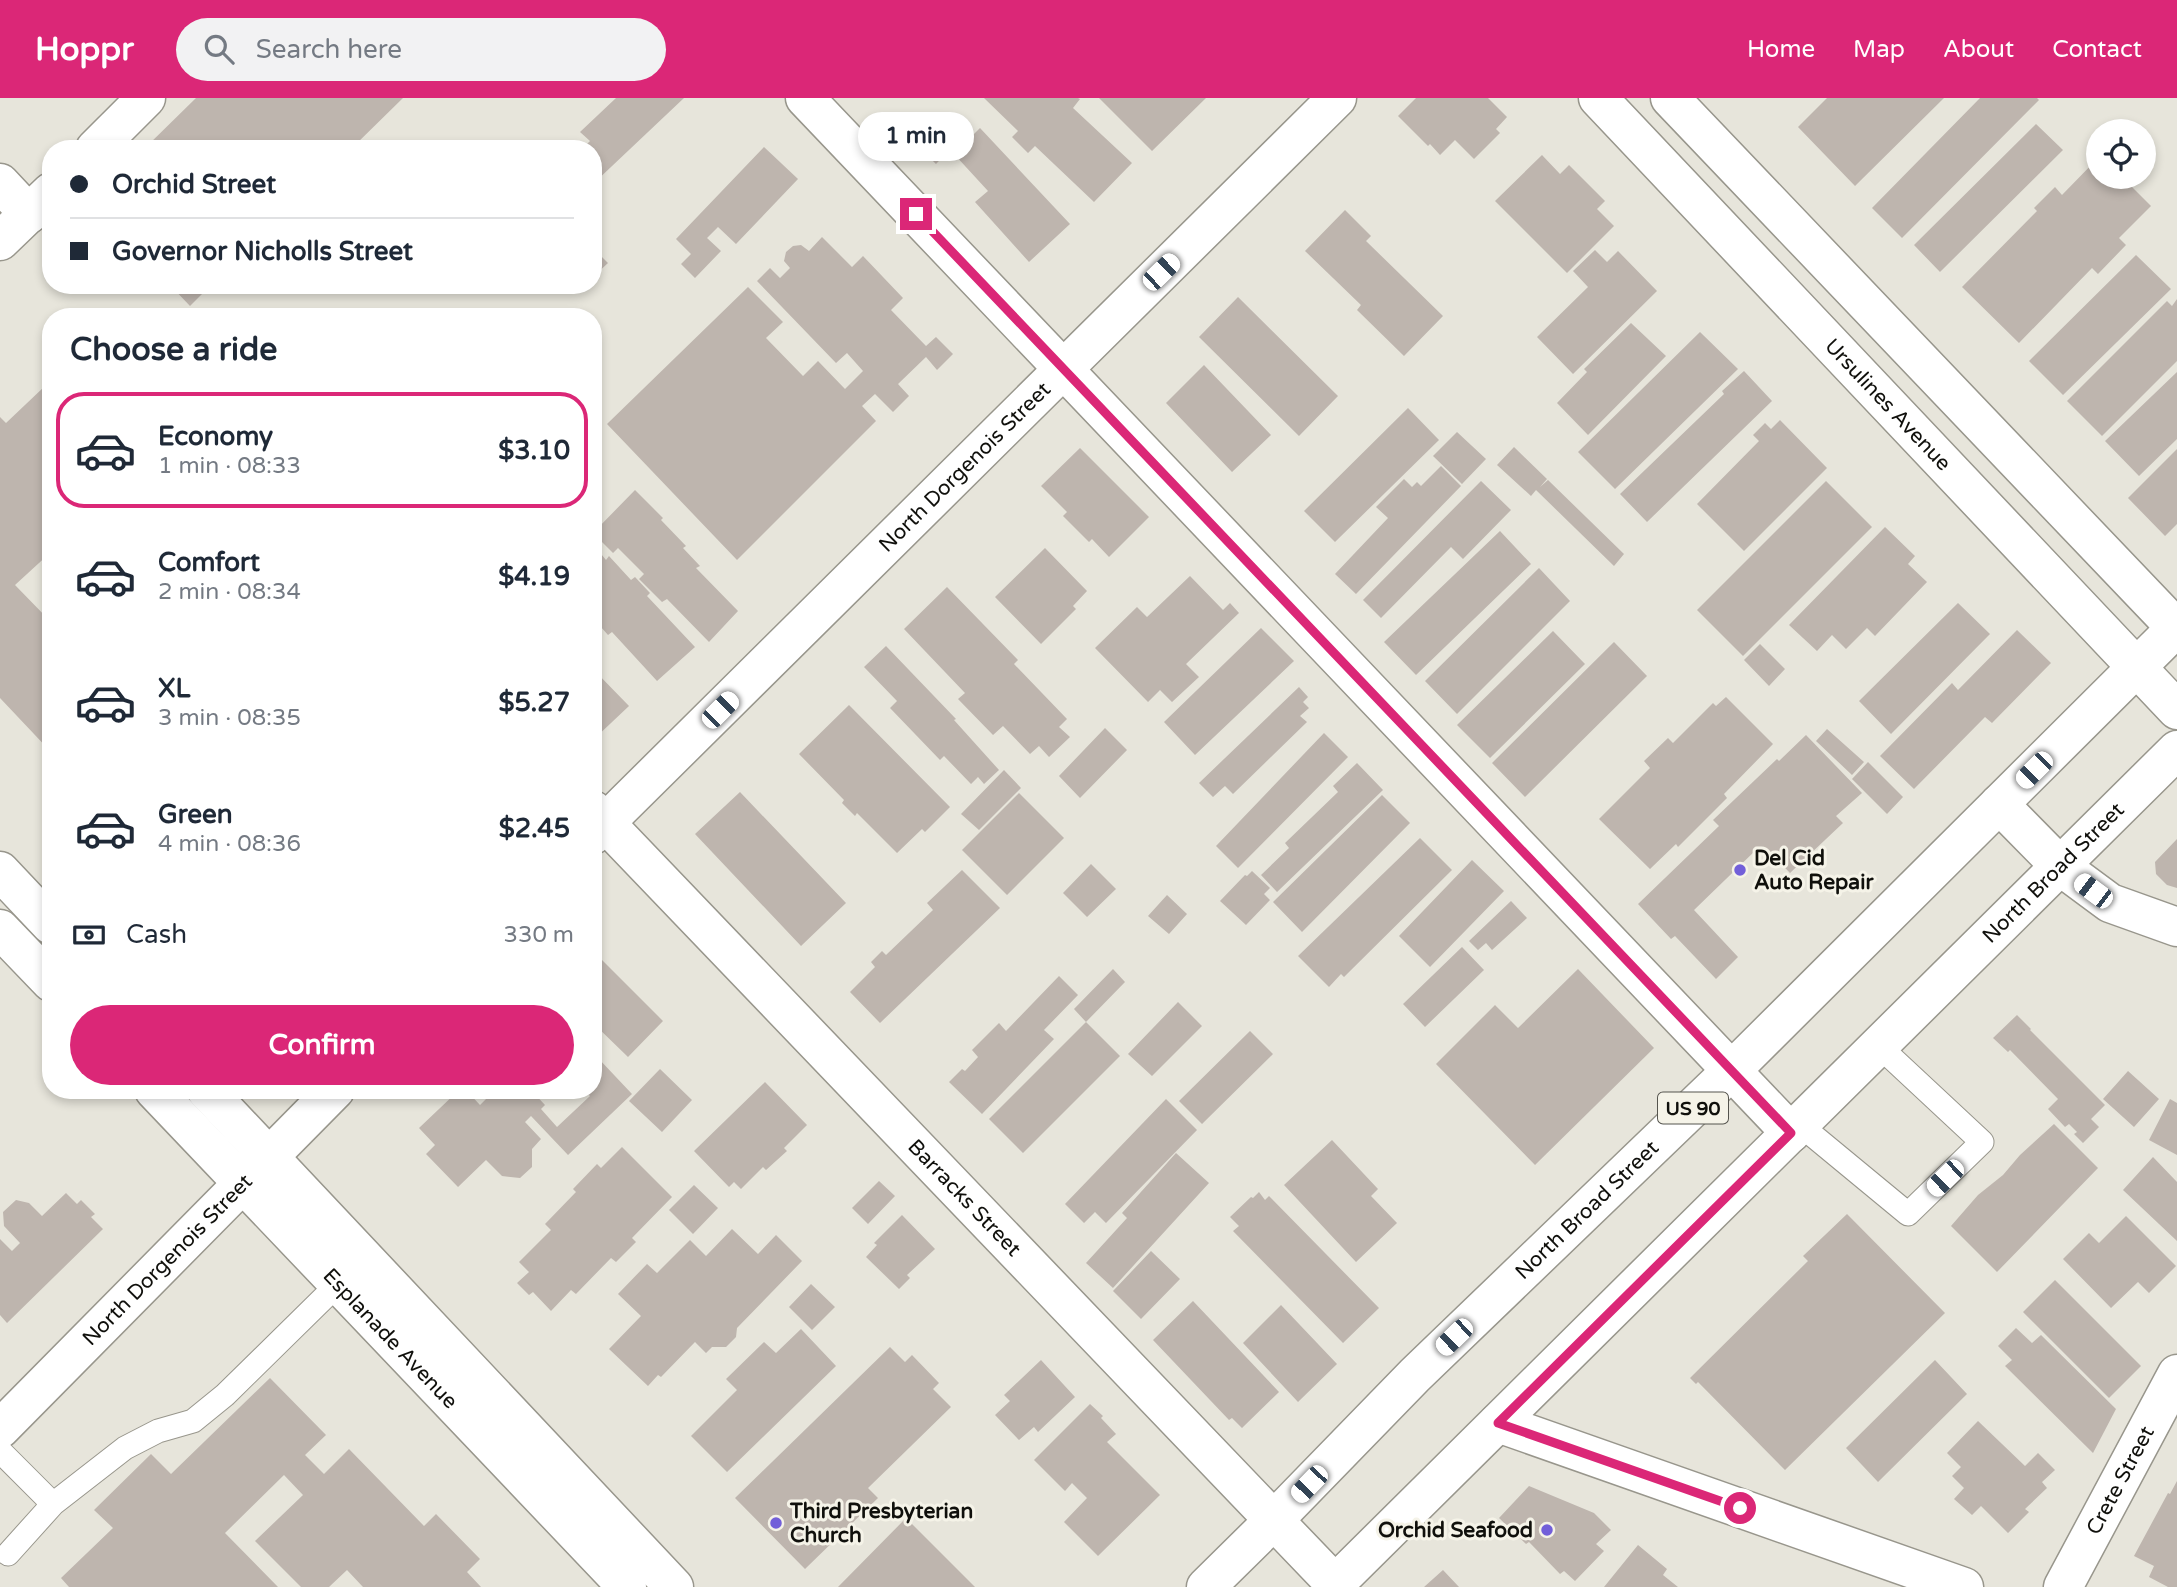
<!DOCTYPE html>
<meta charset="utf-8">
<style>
body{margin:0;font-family:"Varela Round",sans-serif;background:#f2f2f3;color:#1f2937;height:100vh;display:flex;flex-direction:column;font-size:26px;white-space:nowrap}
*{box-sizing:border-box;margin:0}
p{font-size:23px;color:#747a83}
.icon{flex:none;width:38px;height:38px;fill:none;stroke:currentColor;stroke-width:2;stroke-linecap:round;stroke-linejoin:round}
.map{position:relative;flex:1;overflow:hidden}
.drawer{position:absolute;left:42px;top:210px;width:560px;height:791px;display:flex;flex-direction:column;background:#fff;border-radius:28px;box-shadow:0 4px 10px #0003}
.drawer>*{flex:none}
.guide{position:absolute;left:42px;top:42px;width:560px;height:154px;border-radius:28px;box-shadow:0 4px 10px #0003;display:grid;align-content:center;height:154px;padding:0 28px;background:#fff}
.buttons{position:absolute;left:2086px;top:21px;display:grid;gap:14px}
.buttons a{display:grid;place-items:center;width:70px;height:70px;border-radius:50%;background:#fff;box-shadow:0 4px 10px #0003;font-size:35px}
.end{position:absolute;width:32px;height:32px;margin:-16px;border:9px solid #db2777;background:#fff;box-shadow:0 0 0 4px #fff}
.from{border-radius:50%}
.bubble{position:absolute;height:49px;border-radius:24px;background:#fff;box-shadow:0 4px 10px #0003;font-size:23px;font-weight:700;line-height:49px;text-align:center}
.car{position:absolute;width:21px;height:42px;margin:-21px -10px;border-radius:9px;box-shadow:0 0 5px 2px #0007;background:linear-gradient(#fff 24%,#345 0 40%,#fff 0 76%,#345 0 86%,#fff 0)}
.guide b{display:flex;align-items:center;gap:24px;height:66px;font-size:26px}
.guide b+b{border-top:2px solid #e0e1e3}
.guide i{width:18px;height:18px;background:#1f2937}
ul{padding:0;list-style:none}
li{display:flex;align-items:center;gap:21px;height:116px;margin:0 14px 10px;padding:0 14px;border:4px solid transparent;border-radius:28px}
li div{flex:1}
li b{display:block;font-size:26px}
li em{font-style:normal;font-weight:700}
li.current{border-color:#db2777}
li>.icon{width:63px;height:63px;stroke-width:1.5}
h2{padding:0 28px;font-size:32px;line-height:84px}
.pay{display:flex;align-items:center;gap:18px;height:77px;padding:0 28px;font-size:26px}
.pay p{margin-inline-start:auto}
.button{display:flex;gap:14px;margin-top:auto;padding:14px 28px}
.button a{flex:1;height:80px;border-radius:42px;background:#db2777;color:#fff;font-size:28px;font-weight:700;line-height:80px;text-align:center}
header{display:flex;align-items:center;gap:42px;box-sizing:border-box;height:98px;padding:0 35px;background:#db2777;color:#fff}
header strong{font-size:33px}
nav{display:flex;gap:38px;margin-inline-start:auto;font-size:24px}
.search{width:490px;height:63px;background:#f2f2f3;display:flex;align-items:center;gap:18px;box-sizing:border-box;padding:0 24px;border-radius:38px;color:#747a83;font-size:26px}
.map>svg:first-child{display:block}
</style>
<header>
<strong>Hoppr</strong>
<div class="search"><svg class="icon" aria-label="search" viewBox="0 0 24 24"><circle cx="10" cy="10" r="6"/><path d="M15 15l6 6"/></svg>Search here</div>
<nav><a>Home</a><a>Map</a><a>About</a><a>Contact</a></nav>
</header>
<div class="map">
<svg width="2177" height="1489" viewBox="0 0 2177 1489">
<rect width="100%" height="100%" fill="#e7e5db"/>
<path fill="#beb5ae" d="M196 0H403L351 51H144Z
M616 0H684L593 86V51H582L590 43 580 34Z
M984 0H1078L1080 1 1073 10 1132 65 1094 104 1035 48 1028 55 1012 39 1018 33Z
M1099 0H1206L1152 53Z
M1416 0H1488L1507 19 1496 31 1500 35 1474 61 1455 42 1440 57 1430 46 1428 48 1398 18Z
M1827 0H1944L1855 88 1798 29Z
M1980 0H2037L2039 2 1902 140 1872 110Z
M946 26 961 40 936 66 922 52Z
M2036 26 2063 52 1940 174 1914 147Z
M980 30 1070 126 1029 164 975 104 988 93 954 56Z
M764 49 798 81 736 146 718 129 707 140 721 153 695 180 681 166 691 156 676 141Z
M1542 57 1560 76 1569 67 1605 103 1597 111 1614 128 1567 175 1495 103Z
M2098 60V79H2122L2151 108 2119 140 2126 147 2098 176 2092 170 2019 245 1962 189 2037 113 2034 110 2055 89 2062 97Z
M1345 112 1371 138 1366 143 1443 218 1404 258 1357 212 1361 207 1305 153Z
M822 139 852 169 863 158 903 200 891 212 926 248 936 239 953 256 937 272 926 259 898 286 909 298 893 314 875 296 862 308 876 323 737 462 607 326 748 189 783 224 766 240 803 278 818 263 845 291 863 273 847 255 836 265 757 183 770 170 780 180 790 170 784 163 786 154 793 148 801 147 809 153Z
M593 150 608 165 593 179Z
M1595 152 1607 164 1618 153 1657 193 1573 276 1537 239 1588 189 1573 173Z
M2136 157 2171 191 2063 297 2029 263Z
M170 187H211L190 208Z
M1238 199 1338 298 1299 338 1199 239Z
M2177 201V263L2102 338 2067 303 2167 203 2172 208Z
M1631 225 1666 258 1588 337 1557 305 1587 274 1584 271Z
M1700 234 1738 271 1615 391 1578 354Z
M1204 267 1271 337 1232 374 1166 305Z
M1744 273 1772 303 1647 424 1620 396 1724 296 1722 293Z
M2177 274V341L2139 378 2105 343Z
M45 288 51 294V454L15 487 51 524V654L0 600V319L6 325Z
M1408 310 1439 342 1335 444 1304 413Z
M1780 322 1827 370 1744 453 1697 406 1759 343 1753 337 1765 325 1771 331Z
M1457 334 1486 361 1462 386 1433 358Z
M1514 349 1547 381 1540 389 1548 382 1624 456 1614 468 1536 392 1531 398 1497 367Z
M1080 350 1149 419 1109 459 1092 441 1089 444 1063 418 1067 414 1041 388Z
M2177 351V426L2165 438 2128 400Z
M1441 368 1461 388 1356 496 1335 476 1388 420 1376 409 1404 381 1412 389 1417 384 1421 388Z
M1481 383 1511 412 1463 461 1451 449 1381 520 1363 502Z
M1826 383 1872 429 1743 558 1697 512Z
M635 392 663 420 661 422 686 448 683 450 700 468 696 470 738 513 709 544 667 501 662 504 639 481 644 476 618 450 613 455 593 435Z
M1885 429 1915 458 1908 466 1927 484 1875 538 1867 530 1846 551 1832 537 1817 553 1789 527Z
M1500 433 1531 466 1416 577 1384 544Z
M1045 450 1087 493 1073 508 1076 511 1041 546 995 499Z
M597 451 606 462 609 458 631 482 635 479 650 495 647 498 695 549 657 583 612 534 608 537 593 520 595 517 593 454Z
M1539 470 1570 503 1457 616 1425 583Z
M1190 478 1223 512 1230 505 1239 515 1186 566 1199 579 1172 604 1160 592 1148 604 1095 550 1137 509 1147 519Z
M947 489 1018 562 1014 566 1067 621 1059 629 1070 639 1049 659 1039 648 1030 656 1003 628 993 637 958 601 965 595 904 531Z
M1958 505 1990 536 1891 636 1859 603Z
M1261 530 1294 563 1195 657 1164 624Z
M2017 532 2051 565 1992 625 1985 619 1914 691 1880 658 1952 585 1958 592Z
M1553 533 1585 566 1490 660 1457 627Z
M1614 544 1647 578 1525 699 1492 665Z
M1760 546 1785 571 1769 588 1744 562Z
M886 548 956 621 954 622 999 672 984 686 978 679 971 686 944 658 940 662 890 610 897 603 864 569Z
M593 571 629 608 593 642Z
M1299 589 1308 599 1303 604 1309 610 1300 618 1307 624 1233 696 1225 688 1213 699 1199 685Z
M1726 599 1773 646 1724 696 1727 700 1678 749 1676 746 1650 771 1599 721 1650 670 1644 663 1668 640 1673 645 1713 605 1716 608Z
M849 607 950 709 925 734 922 731 897 755 857 715 855 718 842 705 844 702 799 656Z
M1105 630 1127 652 1080 700 1059 678Z
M1827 631 1864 664 1852 677 1816 643Z
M1324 635 1348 659 1238 770 1216 748Z
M1806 637 1862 695 1836 718 1843 725 1790 775 1767 751 1762 756 1757 751 1694 812 1738 859 1716 881 1675 838 1671 841 1638 806 1719 728 1713 722 1777 661 1779 663Z
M1868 664 1903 699 1887 716 1852 681Z
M1357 665 1383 692 1277 794 1261 777 1289 750 1285 745 1338 694 1333 688Z
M1004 672 1021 690 979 732 961 716Z
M740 694 846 805 801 848 695 736Z
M1019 695 1064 740 1007 797 962 752Z
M1382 697 1410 725 1302 834 1273 804Z
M1420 740 1452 772 1344 879 1341 876 1329 889 1298 858Z
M2177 741V790L2167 787 2156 776 2155 764Z
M1472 762 1504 793 1430 869 1399 838Z
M1091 766 1116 791 1087 819 1063 795Z
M962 772 1000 810 880 925 850 894 875 869 871 864 882 853 886 857 933 812 927 805Z
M1252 773 1270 790 1264 796 1270 802 1246 827 1220 803 1245 777 1247 778Z
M1167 797 1187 816 1169 836 1148 818Z
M1511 803 1527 820 1492 852 1486 845 1478 852 1469 843Z
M1462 849 1484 872 1425 929 1403 906Z
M593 853 663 923 628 959 593 925Z
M1113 871 1125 884 1086 924 1074 911Z
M1578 871 1654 950 1535 1067 1436 966 1495 907 1518 930Z
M1059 878 1078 897 1044 932 1054 941 982 1016 949 984 962 971 965 973 978 959 972 952 999 925 1006 933Z
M1178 904 1202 928 1152 978 1128 956Z
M2017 917 2031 931 2030 932 2105 1007 2091 1021 2099 1029 2083 1045 2074 1036 2077 1034 2069 1026 2065 1029 2048 1011 2058 1001 2010 952 2008 954 1993 940Z
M1086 924 1120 958 1023 1055 989 1021Z
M1250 933 1273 956 1202 1026 1179 1003Z
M598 960 632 996 568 1057 531 1018 525 1024 541 1041 532 1051V1069L520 1080 502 1078 486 1062 458 1089 426 1056 435 1047 419 1030 459 992H466L480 1007 495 992H531L545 1007 541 1011 557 1029 590 998 584 992H593V965Z
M660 971 692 1002 662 1034 629 1003Z
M2128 973 2159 1001 2134 1029 2103 1001Z
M765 984 807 1027 784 1050 787 1053 766 1072 763 1069 741 1091 734 1084 729 1089 694 1053Z
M1166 1001 1197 1032 1106 1125 1095 1114 1084 1125 1065 1106Z
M2170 1001 2177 1005V1057L2149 1042Z
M2054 1026 2098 1070 1997 1174 1951 1128 1978 1097 2003 1077 2020 1057Z
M1332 1042 1378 1091 1371 1098 1397 1125 1356 1164 1284 1087Z
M622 1049 672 1099 632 1140 636 1144 616 1164 611 1160 576 1196 571 1192 551 1213 533 1194 529 1197 517 1185 529 1174 519 1164 551 1132 545 1126 576 1094 573 1091 597 1066 601 1070Z
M1176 1055 1209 1085 1113 1190 1086 1165 1127 1120 1122 1115Z
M2153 1059 2177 1084V1143L2123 1092Z
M879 1083 895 1098 868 1126 852 1110Z
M694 1087 718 1110 693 1136 669 1112Z
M1259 1094 1265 1102 1269 1098 1379 1210 1343 1245 1233 1133 1239 1128 1230 1119 1251 1099 1253 1100Z
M66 1095 77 1106 81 1102 95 1116 91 1119 103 1131 7 1225 0 1217V1141L12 1153 20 1145 4 1128 3 1114 16 1102 29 1105 42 1118Z
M1847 1116 1945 1215 1785 1372 1698 1284 1696 1286 1690 1280 1808 1163 1803 1158Z
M902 1117 935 1151 907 1177 910 1180 899 1191 866 1159 877 1147 874 1145Z
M2126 1118 2176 1168 2149 1195 2138 1184 2111 1210 2063 1161 2089 1135 2099 1145Z
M732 1131 758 1156 776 1137 802 1163 737 1230 736 1239 726 1249H712L706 1255 695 1244 661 1279 658 1277 648 1288 609 1251 641 1218 618 1196 647 1166 657 1175 690 1142 706 1158Z
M1151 1153 1180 1181 1141 1221 1113 1193Z
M2055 1182 2141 1268 2109 1300 2023 1214Z
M811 1186 835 1209 812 1232 789 1209Z
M1193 1203 1279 1294 1242 1330 1232 1320 1229 1322 1153 1242Z
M1281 1207 1337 1266 1298 1304 1243 1245Z
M2016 1230 2032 1245 2041 1237 2116 1311 2093 1355 2005 1268 2012 1262 1998 1248Z
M801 1231 836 1268 727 1374 691 1338 737 1292 726 1281 764 1244 776 1255Z
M890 1249 905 1264 912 1257 939 1285 933 1291 951 1309 868 1390 878 1400 805 1471 735 1400Z
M1041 1262 1075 1299 1038 1334 1034 1329 1019 1342 995 1317 1010 1303 1004 1297Z
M1935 1262 1967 1296 1878 1384 1846 1350Z
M270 1280 326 1337 305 1357 324 1376 349 1351 424 1428 436 1416 480 1461 467 1474 481 1489H363L347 1472 329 1489H301L255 1443 303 1397 284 1377 225 1435 278 1489H69L61 1480 113 1430 94 1412 151 1356 171 1376Z
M1090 1306 1103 1318 1101 1320 1116 1336 1107 1344 1160 1397 1098 1458 1064 1424 1087 1400 1072 1385 1065 1393 1034 1362Z
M1978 1323 2025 1368 2038 1355 2055 1372 2042 1384 2047 1390 2025 1411 2029 1414 2008 1435 1981 1408 1972 1417 1954 1401 1964 1390 1952 1378 1961 1369 1947 1355Z
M2177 1383V1489H2168L2149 1479 2154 1468 2134 1458 2168 1395 2170 1396Z
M1529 1388 1594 1415 1611 1432 1596 1446 1604 1453 1575 1483 1564 1473 1560 1476 1529 1444 1526 1446 1499 1420Z
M906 1420 975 1489H838Z
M1638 1447 1667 1471 1663 1477 1678 1489H1604Z
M1443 1472 1459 1489H1424Z"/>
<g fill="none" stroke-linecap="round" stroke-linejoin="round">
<defs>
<path id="service" d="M1799 1026 1908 1116 1982 1044 1879 948
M0 1353 53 1406 8 1456
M53 1406 125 1350 158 1333 193 1323 225 1297 338 1186"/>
<g id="minor">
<path d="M805 0 1791 1035"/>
<path id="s1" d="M1598 0 2177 612"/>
<path d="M1670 0 2177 531"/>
<path d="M95 51 146 0"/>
<path d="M0 85 29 116"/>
<path d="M0 143 51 94"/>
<path d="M1999 706 2060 768 2110 805 2177 829"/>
<path id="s2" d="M593 712 1335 1486"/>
<path id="s3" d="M593 737 1337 0"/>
<path d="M1498 1325 1964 1489"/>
<path id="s4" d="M0 1331 335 992"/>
<path id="s5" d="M2063 1489 2177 1276"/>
</g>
<g id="tertiary">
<path d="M0 773 51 827"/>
<path d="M0 831 51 884"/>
<path id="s6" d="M154 992 627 1489"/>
<path d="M206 992 674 1489"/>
</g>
<g id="primary">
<path id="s7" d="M1206 1489 1274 1422 1415 1277 1731 973 2177 529"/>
<path id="s8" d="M1332 1489 2177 652"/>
</g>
</defs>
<use href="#service" stroke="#98968c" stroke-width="25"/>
<use href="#minor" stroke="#98968c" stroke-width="41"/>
<use href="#tertiary" stroke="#98968c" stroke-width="41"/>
<use href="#primary" stroke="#98968c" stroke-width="41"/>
<use href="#service" stroke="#fff" stroke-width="23"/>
<use href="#minor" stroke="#fff" stroke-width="38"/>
<use href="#tertiary" stroke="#fff" stroke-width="38"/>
<use href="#primary" stroke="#fff" stroke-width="38"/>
</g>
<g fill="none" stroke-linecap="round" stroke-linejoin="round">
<path stroke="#db2777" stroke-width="9" d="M916 116 1791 1035 1498 1325 1740 1410"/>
</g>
<g fill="#725fd9" stroke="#f5f3e8" stroke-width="2.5">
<circle cx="1740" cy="772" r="7"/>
<circle cx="776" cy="1425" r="7"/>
<circle cx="1547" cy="1432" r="7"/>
</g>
<g text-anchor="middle" stroke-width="6" stroke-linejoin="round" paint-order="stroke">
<rect fill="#f5f3e8" stroke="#55544e" stroke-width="2" x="1658" y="994.5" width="70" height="31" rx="5"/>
<g font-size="19" font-weight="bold" fill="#10100c">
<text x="1693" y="1017">US 90</text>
</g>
<g font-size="21" fill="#10100c" stroke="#f5f3e8">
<text dy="7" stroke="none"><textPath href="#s1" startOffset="422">Ursulines Avenue</textPath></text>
<text dy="7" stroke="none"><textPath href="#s3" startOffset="523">North Dorgenois Street</textPath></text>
<text dy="7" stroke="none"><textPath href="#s8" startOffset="1015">North Broad Street</textPath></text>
<text dy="7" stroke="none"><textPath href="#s2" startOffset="537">Barracks Street</textPath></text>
<text dy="7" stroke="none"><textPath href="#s7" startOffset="536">North Broad Street</textPath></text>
<text dy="7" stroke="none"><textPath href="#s4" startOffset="238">North Dorgenois Street</textPath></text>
<text dy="7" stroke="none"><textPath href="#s6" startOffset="343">Esplanade Avenue</textPath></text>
<text dy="7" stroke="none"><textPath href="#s5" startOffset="121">Crete Street</textPath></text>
</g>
<g font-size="21" font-weight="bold" fill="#10100c" stroke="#f5f3e8" text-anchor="start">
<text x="1754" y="767">Del Cid<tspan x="1754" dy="24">Auto Repair</tspan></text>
<text x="790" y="1420">Third Presbyterian<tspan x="790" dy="24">Church</tspan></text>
<text x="1533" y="1439" text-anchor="end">Orchid Seafood</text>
</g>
</g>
</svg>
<div class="buttons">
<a><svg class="icon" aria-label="locate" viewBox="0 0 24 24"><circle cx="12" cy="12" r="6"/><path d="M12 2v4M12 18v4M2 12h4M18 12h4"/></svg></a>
</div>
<i class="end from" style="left:1740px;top:1410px"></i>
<i class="end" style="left:916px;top:116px"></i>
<div class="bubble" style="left:858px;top:14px;width:116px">1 min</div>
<i class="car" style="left:1161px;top:174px;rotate:46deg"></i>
<i class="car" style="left:720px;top:612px;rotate:45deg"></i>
<i class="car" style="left:2034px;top:672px;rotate:225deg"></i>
<i class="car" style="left:2093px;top:793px;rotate:307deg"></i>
<i class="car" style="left:1945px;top:1080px;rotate:226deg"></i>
<i class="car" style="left:1454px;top:1239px;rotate:226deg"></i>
<i class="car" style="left:1309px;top:1386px;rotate:224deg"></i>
<div class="guide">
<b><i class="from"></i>Orchid Street</b>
<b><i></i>Governor Nicholls Street</b>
</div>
<section class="drawer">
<h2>Choose a ride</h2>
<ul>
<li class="current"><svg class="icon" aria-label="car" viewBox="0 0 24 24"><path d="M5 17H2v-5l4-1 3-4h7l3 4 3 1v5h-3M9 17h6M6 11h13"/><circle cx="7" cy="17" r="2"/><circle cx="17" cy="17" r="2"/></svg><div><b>Economy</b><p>1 min · 08:33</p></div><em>$3.10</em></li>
<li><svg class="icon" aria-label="car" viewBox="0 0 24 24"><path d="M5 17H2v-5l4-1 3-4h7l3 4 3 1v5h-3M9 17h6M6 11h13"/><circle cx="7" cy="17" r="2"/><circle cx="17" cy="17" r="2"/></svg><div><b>Comfort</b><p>2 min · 08:34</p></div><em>$4.19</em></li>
<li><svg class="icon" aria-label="car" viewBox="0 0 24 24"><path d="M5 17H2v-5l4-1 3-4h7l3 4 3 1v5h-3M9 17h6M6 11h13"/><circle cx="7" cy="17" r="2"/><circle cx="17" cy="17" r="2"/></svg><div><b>XL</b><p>3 min · 08:35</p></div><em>$5.27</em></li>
<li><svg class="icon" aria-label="car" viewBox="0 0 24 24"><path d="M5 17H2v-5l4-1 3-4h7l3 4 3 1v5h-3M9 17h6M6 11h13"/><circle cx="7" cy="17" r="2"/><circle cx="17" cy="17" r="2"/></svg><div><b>Green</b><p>4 min · 08:36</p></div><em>$2.45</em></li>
</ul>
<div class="pay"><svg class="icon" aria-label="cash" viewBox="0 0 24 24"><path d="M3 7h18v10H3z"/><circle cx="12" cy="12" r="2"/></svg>Cash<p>330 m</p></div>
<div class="button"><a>Confirm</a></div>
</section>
</div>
